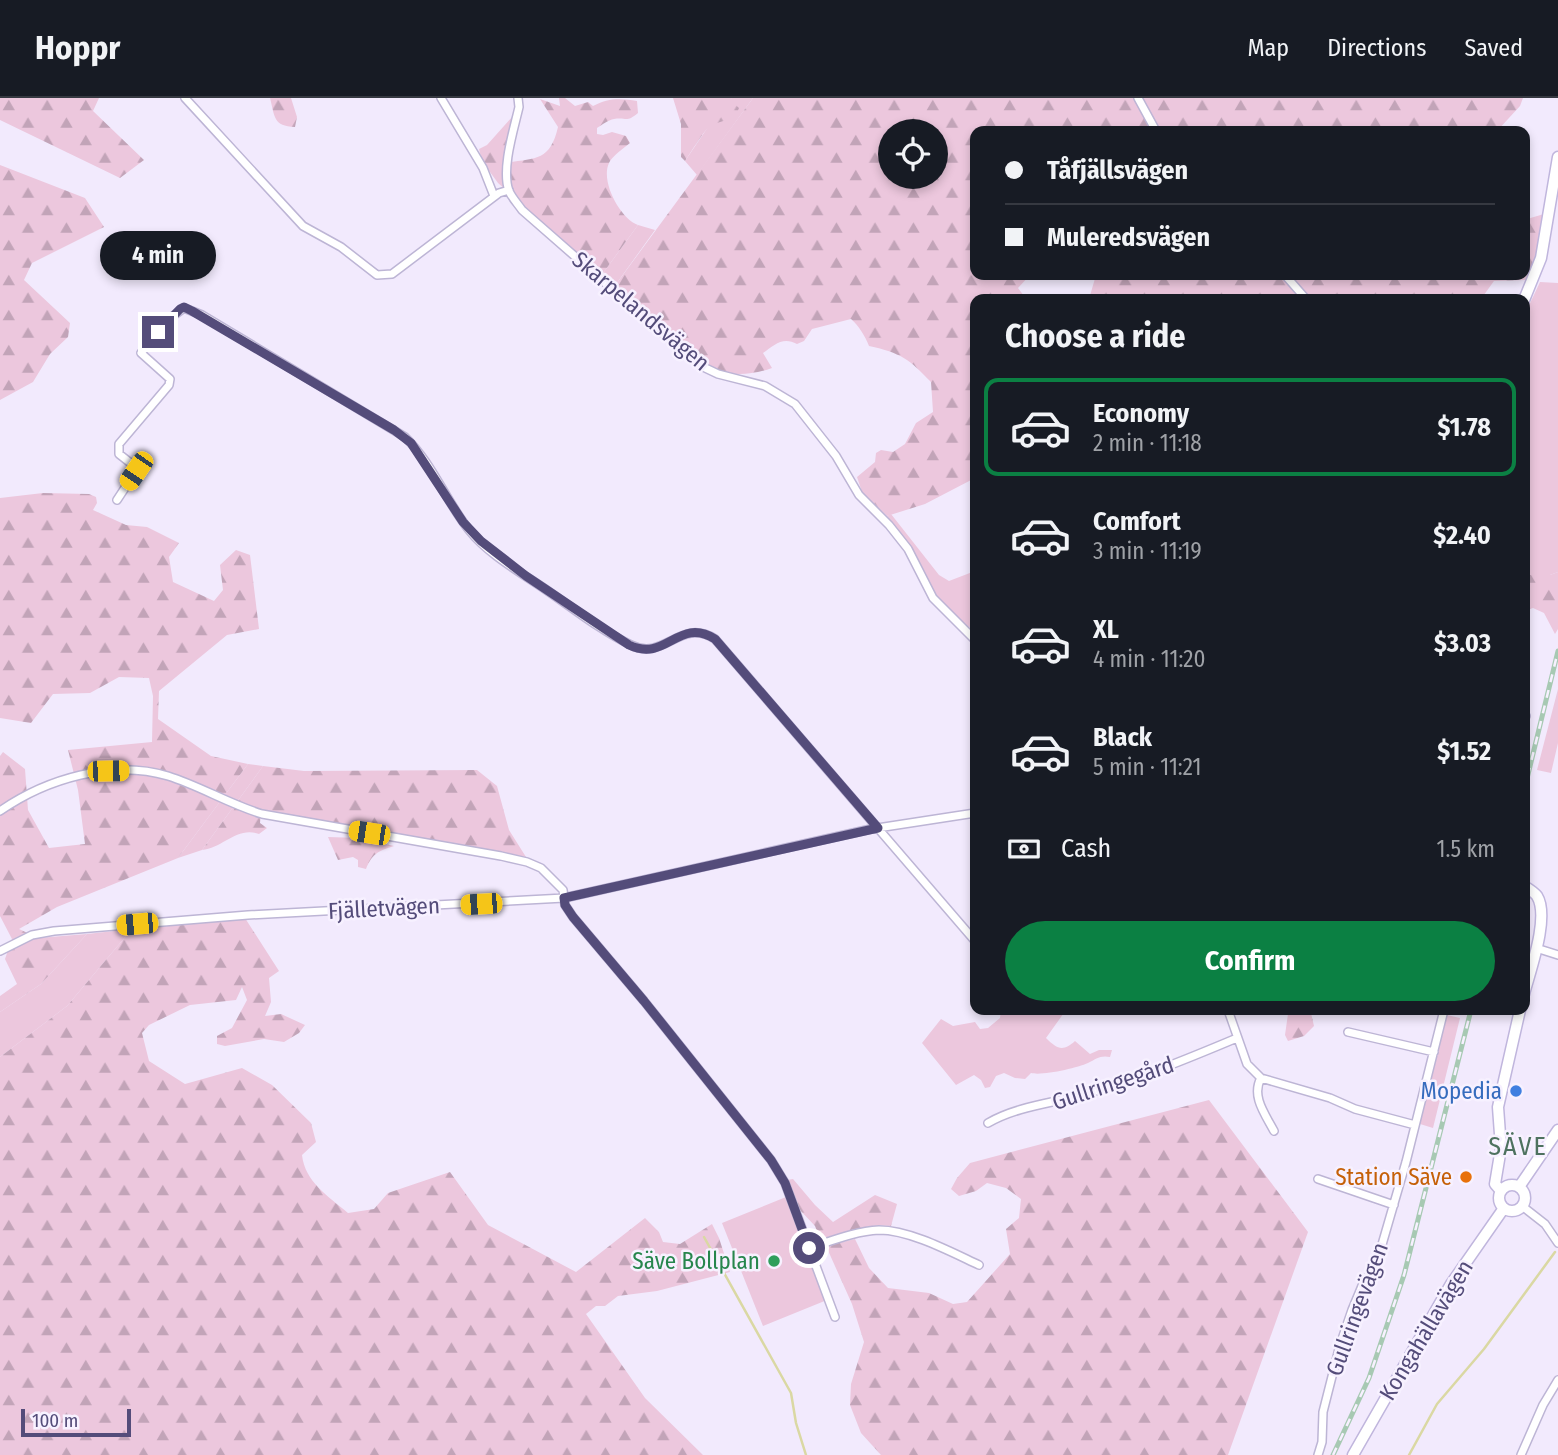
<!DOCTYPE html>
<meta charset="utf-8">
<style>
body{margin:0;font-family:"Fira Sans Condensed",sans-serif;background:#242831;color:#f1f3f6;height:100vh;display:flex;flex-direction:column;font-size:26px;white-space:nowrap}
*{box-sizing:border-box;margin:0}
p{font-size:23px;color:#9ea1a6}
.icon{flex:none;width:38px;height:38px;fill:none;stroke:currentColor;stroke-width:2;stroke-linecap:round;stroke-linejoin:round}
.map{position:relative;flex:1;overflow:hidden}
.details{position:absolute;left:970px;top:196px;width:560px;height:721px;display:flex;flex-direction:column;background:#171b24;border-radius:14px;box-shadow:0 4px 10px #0003}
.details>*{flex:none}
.hud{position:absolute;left:970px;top:28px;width:560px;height:154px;border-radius:14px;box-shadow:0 4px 10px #0003;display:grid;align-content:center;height:154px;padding:0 35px;background:#171b24}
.controls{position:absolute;left:878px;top:21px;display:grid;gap:14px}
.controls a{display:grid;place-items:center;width:70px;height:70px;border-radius:50%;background:#171b24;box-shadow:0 4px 10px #0003;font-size:35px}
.scale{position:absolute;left:21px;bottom:18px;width:110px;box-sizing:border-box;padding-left:7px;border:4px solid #544c7a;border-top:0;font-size:19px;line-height:24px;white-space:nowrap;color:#544c7a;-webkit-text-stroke:5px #f7f1ff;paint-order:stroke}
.end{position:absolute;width:32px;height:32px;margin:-16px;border:9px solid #544c7a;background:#fff;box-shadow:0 0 0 4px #fff}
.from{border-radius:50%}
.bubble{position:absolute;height:49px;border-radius:24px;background:#171b24;box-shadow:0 4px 10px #0003;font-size:23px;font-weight:700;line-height:49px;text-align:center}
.car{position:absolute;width:21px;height:42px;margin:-21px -10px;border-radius:9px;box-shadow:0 0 5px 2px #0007;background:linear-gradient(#f5c518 24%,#345 0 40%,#f5c518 0 76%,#345 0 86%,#f5c518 0)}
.hud b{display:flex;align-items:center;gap:24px;height:66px;font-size:26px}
.hud b+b{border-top:2px solid #363941}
.hud i{width:18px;height:18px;background:#f1f3f6}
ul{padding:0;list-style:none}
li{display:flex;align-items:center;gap:21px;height:98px;margin:0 14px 10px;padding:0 21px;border:4px solid transparent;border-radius:14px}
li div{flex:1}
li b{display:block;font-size:26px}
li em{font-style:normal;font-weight:700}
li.on{border-color:#0b8043}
li>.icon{width:63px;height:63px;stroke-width:1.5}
h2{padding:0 35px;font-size:32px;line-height:84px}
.pay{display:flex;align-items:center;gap:18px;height:77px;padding:0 35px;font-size:26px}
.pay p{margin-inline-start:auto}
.cta{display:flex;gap:14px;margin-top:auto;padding:14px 35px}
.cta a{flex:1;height:80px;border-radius:42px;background:#0b8043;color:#fff;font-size:28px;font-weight:700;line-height:80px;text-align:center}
header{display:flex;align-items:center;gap:42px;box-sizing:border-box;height:98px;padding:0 35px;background:#171b24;border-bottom:2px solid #363941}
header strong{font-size:33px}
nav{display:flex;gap:38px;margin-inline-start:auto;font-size:24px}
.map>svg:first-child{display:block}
</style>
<header>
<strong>Hoppr</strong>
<nav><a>Map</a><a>Directions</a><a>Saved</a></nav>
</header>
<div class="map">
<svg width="1558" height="1357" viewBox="0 0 1558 1357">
<defs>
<pattern id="forest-firs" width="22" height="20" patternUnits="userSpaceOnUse" patternTransform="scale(1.75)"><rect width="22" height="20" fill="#ecc7dd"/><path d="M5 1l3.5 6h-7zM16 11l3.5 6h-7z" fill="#c2a4b8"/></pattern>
</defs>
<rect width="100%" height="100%" fill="#f2eafd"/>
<path fill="#ecc7dd" d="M732 0H753L697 77 685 63 708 29Z
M638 127 655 132 614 189 601 178Z
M1540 184 1558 185V474L1550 477H1524V218Z
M891 416 939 477 949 483 975 473V534L947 510 937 498 910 448 887 418Z
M1558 591V645L1551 675 1537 672Z
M248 666 263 668 202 752 178 760Z
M132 831 67 908 0 959V914L41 886 87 836Z
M1001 912H1066L1046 940C1057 951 1063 954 1075 943L1090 956 1099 952H1112L1110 959C1100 957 1096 961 1088 965 1077 970 1042 978 1031 975L1025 981 1015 980 1004 975 996 978 990 989 985 990 981 982 974 977 956 987 922 945 941 921 953 928 975 924 980 931 988 930 1000 920Z
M1447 917 1460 920 1433 1030 1420 1026Z
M786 1099 827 1202 763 1228 722 1125Z"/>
<path fill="url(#forest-firs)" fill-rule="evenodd" d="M0 0H99L93 13 144 62 120 80 0 22Z
M270 0H291L297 19 295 29C273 28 275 19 270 0Z
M559 0H565L575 8 588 4 593 8C607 0 621 0 637 3L638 15C626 25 627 19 614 21 608 22 602 27 597 30V36L603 37 612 34 626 38 630 45C624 50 612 58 609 65 600 84 621 121 638 127L601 178 498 85 482 63 479 51 487 47 513 18 504 65C535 60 550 64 558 29L540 1 560 8Z
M673 0H732L731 3 739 10C734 25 717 21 707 31 699 40 692 53 685 63L681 59V26Z
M753 0H1523L1520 8 1497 33H975V177H1030L1018 190 1024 198 1042 201H975V380L925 406 887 418 862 394 857 379 875 364 876 355 881 352 893 354 905 346 916 325 933 314 931 284C909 261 901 255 869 248 865 238 859 228 851 221L812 231 804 243 797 246C783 238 774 247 763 255L772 270C747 279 717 279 695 261 688 255 683 247 676 242 655 224 634 207 614 189ZM891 33H936V79H891Z
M0 67 85 100 104 129 32 165 24 182 70 225 68 239 50 256 33 284 0 302Z
M1524 114 1527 121 1544 116 1536 158 1528 182 1494 183 1481 201H1130L1126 198H1115L1114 201H1089L1096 177H1524Z
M43 395 89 396 96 399 97 405 93 412 126 427 147 429 179 445 169 459 173 484 214 503 223 492 220 467 236 452 250 457 259 531 227 537 159 593 158 621 211 658 248 666 178 760 57 809 19 831 38 840 87 836 41 886 0 914V898L17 886 5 861 12 841 0 818V658L3 654 25 671 28 712 49 750 85 746 78 692 68 652 152 644 153 598 149 580 119 579 90 595 53 596 31 625 0 620V400Z
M1558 474V531L1555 536 1544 515 1533 510 1524 513V477H1550Z
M263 668 304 673 477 672 497 688 509 732 526 759 261 713 260 725 267 730 259 736C237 728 223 750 202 752Z
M328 739 360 740 394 748C378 753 372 756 366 771L358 769V762L353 759 338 762Z
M245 820 279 873 269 880 271 904 265 918 281 916 305 927 299 935 284 944 264 941 225 948 217 946V938L232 930 247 902 242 889 236 902 190 907 149 927 142 935 149 963 185 986 242 970 272 987 311 1025 316 1044 302 1057C305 1084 328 1098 348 1115L374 1111 388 1095 450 1074 488 1127 576 1174 645 1120 659 1134 663 1144 680 1146 712 1126 719 1140 730 1174 657 1193 618 1198 605 1208H596L586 1216 645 1300 703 1357H0V959L67 908 132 831Z
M1284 912H1313L1311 915 1314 928 1304 938 1288 943 1285 937 1288 916Z
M1209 1002 1308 1134 1228 1357H881L861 1335 850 1307 851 1286 864 1244 852 1206 826 1148 855 1141 869 1170 888 1190 929 1195 953 1206 967 1204 1010 1156 1006 1131 1019 1120 1021 1101 1006 1090 987 1085 976 1093 959 1098 951 1091 957 1080 970 1065Z
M793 1081 815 1107 833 1124 875 1097 897 1106 891 1128C866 1125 844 1135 820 1141L815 1128 798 1110 787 1082Z"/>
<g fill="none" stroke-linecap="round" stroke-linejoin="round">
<path stroke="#dad8a3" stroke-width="2.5" d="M704 1139 791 1295 796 1325 806 1357
M1409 1357 1437 1306 1484 1251 1555 1154"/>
<defs>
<path id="street" d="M185 0 303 128 341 149 377 177 392 176 499 95 509 92
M441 0 483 70 494 98
M518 0 519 9C514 31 501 71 509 93 512 100 518 106 522 112L699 267 718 276 765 288 795 306 836 358 859 397 889 427 908 451 933 500 975 542
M1138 0 1156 33
M1285 177 1306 201
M117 402 136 373 133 367 119 356V346L169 287 170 281 141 255 173 218 184 210 202 217 405 339C432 365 446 403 469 432 488 456 520 474 545 491 573 510 600 532 631 547 664 564 680 519 715 541L975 843
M1524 618H1526
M0 713C46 681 112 661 168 678 200 688 229 706 262 716L501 758 527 764 541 770 563 792 565 807 573 819 644 903 771 1062 785 1085 835 1219
M1536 850 1558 857
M0 853 32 837 54 833 248 817 564 800 871 731 975 715
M1228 912 1247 966 1261 980 1330 1000 1355 1011 1415 1027
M1348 934 1434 954
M1261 980C1251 998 1265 1016 1274 1033
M988 1025C1017 1008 1054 1005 1086 996 1138 981 1187 961 1237 940
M1318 1081 1394 1107
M1522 1108 1545 1126 1558 1145
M809 1150C831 1143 856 1133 879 1132 910 1132 951 1154 979 1167
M1318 1357 1322 1344 1323 1314 1340 1247 1352 1212 1362 1188 1375 1169 1381 1150 1406 1064 1444 912
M1521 1357 1543 1307 1558 1282"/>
<path id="secondary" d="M1524 202 1541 160 1558 59
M1524 788C1529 791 1534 794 1537 798 1550 819 1530 873 1524 896
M1499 1100a13 13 0 1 1 26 0a13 13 0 1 1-26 0Z
M1519 1089 1558 1032
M1501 1093 1495 1086 1501 1050 1498 1009 1520 912
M1353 1357 1451 1186 1504 1110"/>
</defs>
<use href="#street" stroke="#bdb5d5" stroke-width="10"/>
<use href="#secondary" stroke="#c0b6dd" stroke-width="13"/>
<use href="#street" stroke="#fff" stroke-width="7"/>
<use href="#secondary" stroke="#fff" stroke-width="10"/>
<defs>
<path id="rail" d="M1524 693 1558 553
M1333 1357 1369 1280 1404 1177 1471 912"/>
</defs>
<use href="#rail" stroke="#a7c9b3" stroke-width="5"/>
<use href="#rail" stroke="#f7f1ff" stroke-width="2.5" stroke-dasharray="8" stroke-linecap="butt"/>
</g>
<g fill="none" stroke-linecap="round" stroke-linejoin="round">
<path stroke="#544c7a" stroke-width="9" d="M158 234 180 211 184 209 192 213 394 332 411 345 463 424 481 443 526 478 629 547C667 565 678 518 715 541L878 730 564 800 565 807 573 819 644 903 771 1062 785 1085 809 1150"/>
</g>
<circle fill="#3f7fe0" stroke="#f7f1ff" stroke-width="2.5" cx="1516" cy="993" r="7"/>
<circle fill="#e8710a" stroke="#f7f1ff" stroke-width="2.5" cx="1466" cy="1079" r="7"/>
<circle fill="#2e9e5b" stroke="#f7f1ff" stroke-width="2.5" cx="774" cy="1163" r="7"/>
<g text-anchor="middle" stroke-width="5" stroke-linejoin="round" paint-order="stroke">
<g font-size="23" fill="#544c7a" stroke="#f7f1ff">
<text transform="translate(641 213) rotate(40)" y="8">Skarpelandsvägen</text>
<text transform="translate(384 810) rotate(-3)" y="8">Fjälletvägen</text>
<text transform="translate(1113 985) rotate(-18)" y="8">Gullringegård</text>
<text transform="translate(1357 1211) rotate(-70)" y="8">Gullringevägen</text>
<text transform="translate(1426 1232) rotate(-59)" y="8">Kongahällavägen</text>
</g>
<g font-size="23" fill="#366cbe" stroke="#f7f1ff" text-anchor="end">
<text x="1502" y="1001">Mopedia</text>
</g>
<g font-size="23" fill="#c56008" stroke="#f7f1ff" text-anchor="end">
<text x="1452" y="1087">Station Säve</text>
</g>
<g font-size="23" fill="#27864d" stroke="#f7f1ff" text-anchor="end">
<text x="760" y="1171">Säve Bollplan</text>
</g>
<g font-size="26" letter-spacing="2" fill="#4e725f" stroke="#f7f1ff">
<text x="1518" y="1057">SÄVE</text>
</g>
</g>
</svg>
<div class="controls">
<a><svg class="icon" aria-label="locate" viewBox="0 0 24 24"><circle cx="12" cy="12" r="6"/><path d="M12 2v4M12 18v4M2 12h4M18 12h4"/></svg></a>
</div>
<div class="scale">100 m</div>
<i class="end from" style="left:809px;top:1150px"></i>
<i class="end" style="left:158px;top:234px"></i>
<div class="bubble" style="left:100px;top:133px;width:116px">4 min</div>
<i class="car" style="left:136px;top:373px;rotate:214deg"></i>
<i class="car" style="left:108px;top:673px;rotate:89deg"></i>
<i class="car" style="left:369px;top:735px;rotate:279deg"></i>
<i class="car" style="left:481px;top:806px;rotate:267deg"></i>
<i class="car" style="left:137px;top:826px;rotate:265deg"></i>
<div class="hud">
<b><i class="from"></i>Tåfjällsvägen</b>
<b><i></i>Muleredsvägen</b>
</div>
<section class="details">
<h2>Choose a ride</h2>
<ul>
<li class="on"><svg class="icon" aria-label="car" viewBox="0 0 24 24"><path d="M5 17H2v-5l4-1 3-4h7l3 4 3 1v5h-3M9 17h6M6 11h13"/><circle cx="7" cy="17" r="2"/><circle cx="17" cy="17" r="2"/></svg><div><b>Economy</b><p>2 min · 11:18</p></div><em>$1.78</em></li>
<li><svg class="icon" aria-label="car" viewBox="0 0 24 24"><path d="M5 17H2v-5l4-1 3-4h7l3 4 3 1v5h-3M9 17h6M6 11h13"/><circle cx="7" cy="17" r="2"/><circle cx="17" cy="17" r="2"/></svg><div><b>Comfort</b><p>3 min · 11:19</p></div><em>$2.40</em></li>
<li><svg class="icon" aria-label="car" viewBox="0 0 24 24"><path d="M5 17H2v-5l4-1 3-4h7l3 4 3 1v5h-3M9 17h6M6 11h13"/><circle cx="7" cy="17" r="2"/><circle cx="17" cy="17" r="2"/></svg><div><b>XL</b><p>4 min · 11:20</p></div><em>$3.03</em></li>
<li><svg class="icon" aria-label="car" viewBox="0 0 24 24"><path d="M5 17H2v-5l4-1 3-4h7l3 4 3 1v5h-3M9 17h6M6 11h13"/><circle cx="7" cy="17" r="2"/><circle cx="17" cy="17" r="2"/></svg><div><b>Black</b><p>5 min · 11:21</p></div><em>$1.52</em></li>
</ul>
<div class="pay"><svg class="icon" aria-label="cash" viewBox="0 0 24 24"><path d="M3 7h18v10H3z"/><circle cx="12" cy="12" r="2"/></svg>Cash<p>1.5 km</p></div>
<div class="cta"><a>Confirm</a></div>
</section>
</div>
